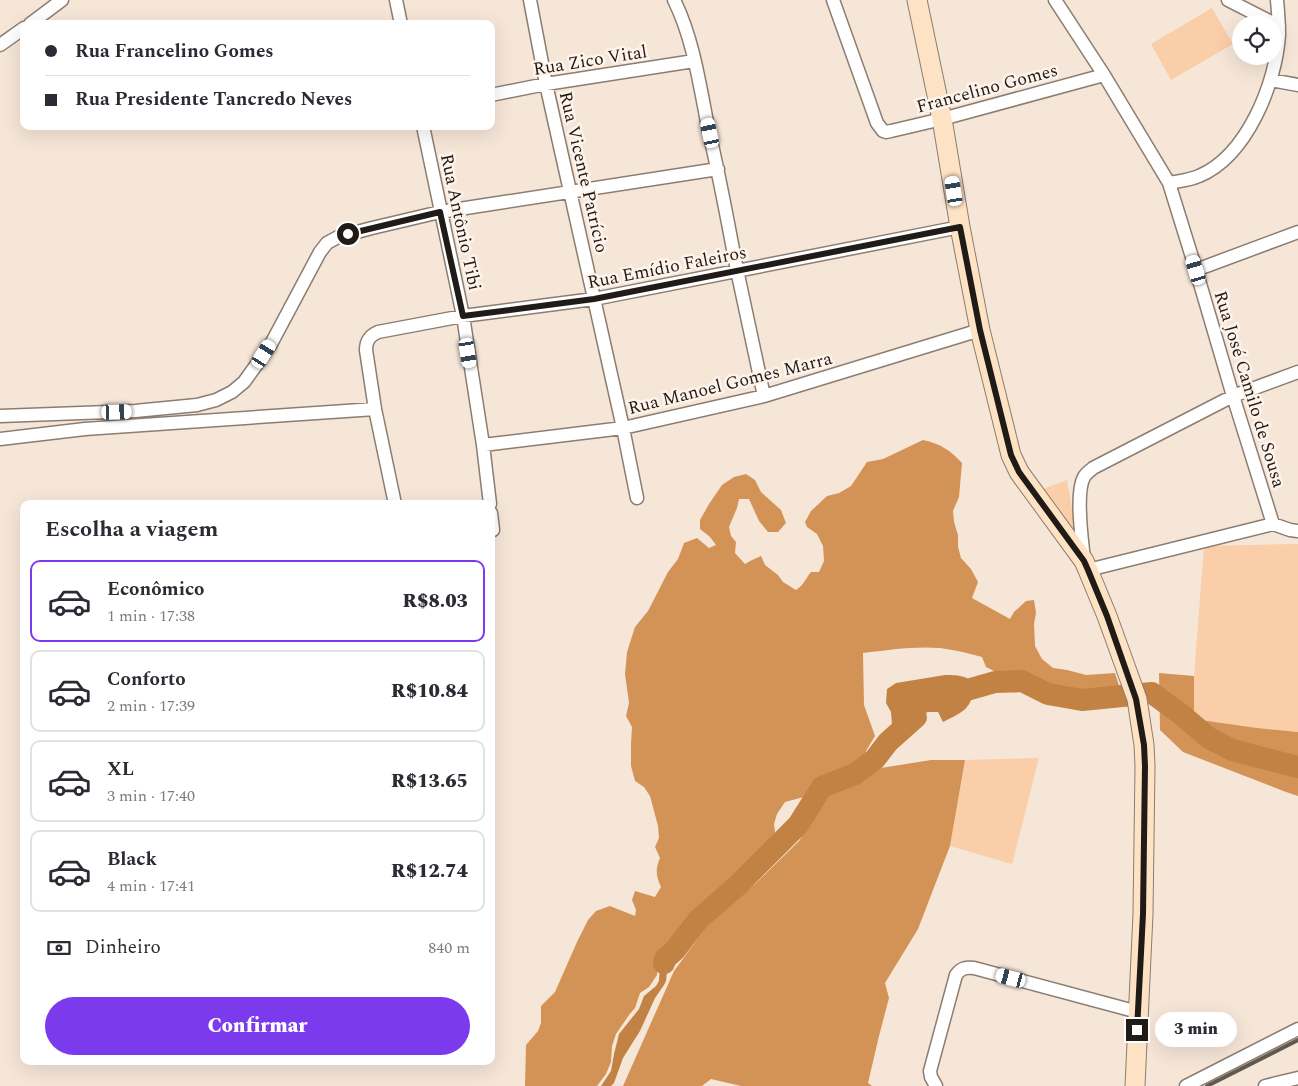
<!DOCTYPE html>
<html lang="pt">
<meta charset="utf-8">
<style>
body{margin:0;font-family:Spectral,serif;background:#f7f7f7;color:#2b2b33;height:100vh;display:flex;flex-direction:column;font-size:19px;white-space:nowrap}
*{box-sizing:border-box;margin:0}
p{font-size:16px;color:#7c7c81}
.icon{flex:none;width:28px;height:28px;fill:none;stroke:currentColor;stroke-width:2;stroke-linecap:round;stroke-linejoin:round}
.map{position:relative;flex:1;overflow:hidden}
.panel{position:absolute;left:20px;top:500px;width:475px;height:565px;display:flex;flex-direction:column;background:#fff;border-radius:10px;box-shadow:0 5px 20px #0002}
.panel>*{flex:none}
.hud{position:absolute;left:20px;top:20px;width:475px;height:110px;border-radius:10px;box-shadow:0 5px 20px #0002;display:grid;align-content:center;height:110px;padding:0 25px;background:#fff}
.buttons{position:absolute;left:1232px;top:15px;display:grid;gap:10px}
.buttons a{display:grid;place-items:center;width:50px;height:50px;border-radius:50%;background:#fff;box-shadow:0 5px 20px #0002;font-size:25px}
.end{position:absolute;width:22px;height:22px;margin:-11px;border:6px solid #201b16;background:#fff;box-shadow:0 0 0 2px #fff}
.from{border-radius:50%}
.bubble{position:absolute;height:35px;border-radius:18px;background:#fff;box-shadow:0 5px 20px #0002;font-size:16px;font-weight:800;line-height:35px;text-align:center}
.car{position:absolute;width:15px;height:30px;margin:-15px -8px;border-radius:6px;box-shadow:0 0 4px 1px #0007;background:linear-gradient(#fff 24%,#345 0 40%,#fff 0 76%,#345 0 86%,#fff 0)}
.hud b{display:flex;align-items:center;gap:18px;height:48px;font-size:19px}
.hud b+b{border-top:1px solid #e1e1e2}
.hud i{width:12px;height:12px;background:#2b2b33}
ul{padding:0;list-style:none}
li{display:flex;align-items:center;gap:15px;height:82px;margin:0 10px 8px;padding:0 15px;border:2px solid #e1e1e2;border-radius:10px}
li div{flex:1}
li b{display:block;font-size:19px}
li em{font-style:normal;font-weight:800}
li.active{border-color:#7c3aed}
li>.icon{width:45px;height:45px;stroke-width:1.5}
h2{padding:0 25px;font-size:22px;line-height:60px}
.pay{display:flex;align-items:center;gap:12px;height:55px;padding:0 25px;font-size:19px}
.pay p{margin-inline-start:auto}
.primary-button{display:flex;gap:10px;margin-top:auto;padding:10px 25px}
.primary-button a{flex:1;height:58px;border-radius:30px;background:#7c3aed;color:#fff;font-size:20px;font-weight:800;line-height:58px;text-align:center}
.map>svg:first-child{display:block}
</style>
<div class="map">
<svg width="1298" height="1086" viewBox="0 0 1298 1086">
<rect width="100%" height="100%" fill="#f6e6d8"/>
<path fill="#facea8" d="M1212 8 1233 44 1171 80 1151 44Z
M1067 480 1077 537 1043 489Z
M1298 544V732L1257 728 1194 719V676L1204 546Z
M1039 758 1012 864 950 846 965 760Z"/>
<path fill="#d49356" d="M923 440C941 444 950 450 962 463L959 497 953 511 954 522 958 535V547L961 558 971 569 978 582 972 598 1010 619 1014 612 1026 601 1034 600 1036 613 1034 624 1035 646 1042 659 1053 668 1067 670 1086 675 1115 673 1120 689 1118 691 1111 690 1102 692H1072L1059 688 1046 686 1028 678 1018 676 1002 675 986 667 982 657C968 653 955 650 940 648 915 646 888 650 863 653L864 705 875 736 866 751 865 757 851 767 838 773 828 774 816 781 814 789 808 797 800 798 785 802 777 814 774 824 775 832 769 845 758 854 731 882 704 903 692 914 684 925 681 935 669 951 661 959 658 964 657 975 649 987 640 993 635 1008 629 1015 616 1034 612 1046 611 1062 606 1074 597 1086H525L526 1045 538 1031 541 1023V1006L555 992 577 942 588 920 596 911 610 906 635 916 636 910 632 900 635 891 655 897 661 887C656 876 655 870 660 858L655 847 659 838 658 826 650 796 644 787 635 781 631 766V744L632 727 626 716 629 703 625 674 627 652 635 627 648 611 668 572 678 559 684 543 697 538 709 548 716 545 710 537 700 529V520L709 504 722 485 734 477 746 474 755 480 761 492 781 510 786 523 778 532H768L759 521 749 499H739L737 508 729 527 731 536 736 542 735 553 745 564 752 560 761 556 765 565 778 575 783 582 796 590C803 586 806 578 811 572H819L824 561 823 546 817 534 807 527 805 522 811 511 827 496 839 493 851 486 867 462 883 459Z
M1159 673 1194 676V719L1257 728 1298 732V796L1286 792 1183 752 1160 730Z
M931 760H965L950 846 918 929 885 983 889 998 879 1036 868 1083 872 1086H741L711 1079 702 1086H623L674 971 707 926 756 883 799 841 831 793 881 768Z"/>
<path fill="#c18244" d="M945 675C961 675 978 676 972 697 971 701 968 707 964 710 958 715 950 718 943 722L938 712H928L918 716C913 727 904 733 893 738L891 712 886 703 887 689 896 683Z
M684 938 668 961 666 981 664 985 655 998 640 1031 623 1058 614 1083 611 1086H601L611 1071 614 1054 619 1034 639 1009 644 996 656 986 659 981 660 966 662 960Z"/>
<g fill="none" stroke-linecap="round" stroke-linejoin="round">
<path stroke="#c18244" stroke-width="22" d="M946 696 995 682 1022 681 1048 694 1082 700 1152 693 1182 715 1209 738 1232 750 1298 767
M664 963 665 959 675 950 699 919 737 886 798 825 822 787 855 774 875 759 888 742 916 717"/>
<defs>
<path id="minor" d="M396 0 401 24
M530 0 546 84 623 428 637 498
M674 0C694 40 700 88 709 132 720 178 728 224 737 270 746 312 755 354 764 396
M833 0 877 123 883 131 886 132 891 131 942 119 1104 75
M1055 0 1104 75 1169 183 1196 270 1233 396 1273 524
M1228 0 1279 26
M30 24 62 0
M0 45 24 28
M1271 80 1298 85
M491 95 546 84 694 61
M423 126 463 316 483 445 490 504
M1169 183C1179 181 1190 180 1199 176 1247 156 1276 83 1279 35 1279 23 1278 11 1277 0
M1196 270 1298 232
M0 416 135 411 197 405 216 400 232 392 244 382 257 364 271 344 320 252 327 243 338 237 372 228 440 212 718 169
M0 439 85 429 375 409
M483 445 623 428 764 396 980 330
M395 504 375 409 366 350C366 341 369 336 378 332L463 316 594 299 960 227
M491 513 493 530
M1084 559C1082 540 1075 493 1084 477 1086 473 1090 471 1093 468L1233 396 1298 372
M1088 570 1273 524 1290 530 1298 531
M936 1086 931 1077 930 1071 956 975C961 968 966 967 974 968L1138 1012
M1186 1086 1298 1029
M1265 1086 1298 1078"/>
<path id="secondary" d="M917 0 942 119 960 227 980 330 1011 455 1019 472 1084 561 1088 570 1107 616 1137 699 1144 745 1145 766 1143 914 1135 1086"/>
</defs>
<use href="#minor" stroke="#8b7d71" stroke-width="15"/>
<use href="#secondary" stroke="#8b7d71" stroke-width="21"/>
<use href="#minor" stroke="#fff" stroke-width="12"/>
<use href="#secondary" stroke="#fee2c4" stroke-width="19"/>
<path stroke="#625a52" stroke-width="4" d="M1207 1086 1298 1040"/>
</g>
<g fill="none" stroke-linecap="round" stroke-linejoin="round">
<path stroke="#201b16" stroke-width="6" d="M348 234 440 212 463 316 594 299 960 227 980 330 1011 455 1019 472 1084 561 1088 570 1107 616 1136 699 1144 745 1145 766 1143 914 1137 1030"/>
</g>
<g text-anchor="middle" stroke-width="5" stroke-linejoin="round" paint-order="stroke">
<g font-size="18" fill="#201b16" stroke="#fef4ec">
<text transform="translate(590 60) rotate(-9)" y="6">Rua Zico Vital</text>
<text transform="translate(987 88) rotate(-15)" y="6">Francelino Gomes</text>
<text transform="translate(584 172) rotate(77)" y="6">Rua Vicente Patrício</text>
<text transform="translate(461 222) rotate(78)" y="6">Rua Antônio Tibi</text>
<text transform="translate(667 267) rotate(-11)" y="6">Rua Emídio Faleiros</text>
<text transform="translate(730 383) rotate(-14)" y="6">Rua Manoel Gomes Marra</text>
<text transform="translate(1250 389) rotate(73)" y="6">Rua José Camilo de Sousa</text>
</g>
</g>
</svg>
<div class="buttons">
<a><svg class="icon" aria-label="locate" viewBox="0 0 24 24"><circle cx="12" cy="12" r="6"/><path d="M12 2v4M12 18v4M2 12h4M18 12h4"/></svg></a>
</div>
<i class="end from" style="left:348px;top:234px"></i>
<i class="end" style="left:1137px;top:1030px"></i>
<div class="bubble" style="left:1155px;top:1012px;width:82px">3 min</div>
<i class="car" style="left:710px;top:133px;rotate:348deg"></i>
<i class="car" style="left:954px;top:191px;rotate:351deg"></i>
<i class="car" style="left:1196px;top:270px;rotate:343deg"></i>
<i class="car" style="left:468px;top:353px;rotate:171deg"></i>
<i class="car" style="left:264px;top:354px;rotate:32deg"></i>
<i class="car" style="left:117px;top:412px;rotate:88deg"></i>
<i class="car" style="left:1011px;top:978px;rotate:285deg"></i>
<div class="hud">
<b><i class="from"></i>Rua Francelino Gomes</b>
<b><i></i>Rua Presidente Tancredo Neves</b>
</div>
<section class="panel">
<h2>Escolha a viagem</h2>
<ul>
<li class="active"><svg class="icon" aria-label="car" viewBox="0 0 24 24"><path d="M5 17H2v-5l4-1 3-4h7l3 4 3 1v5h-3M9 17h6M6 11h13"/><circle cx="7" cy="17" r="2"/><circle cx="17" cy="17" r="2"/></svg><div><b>Econômico</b><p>1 min · 17:38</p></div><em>R$8.03</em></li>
<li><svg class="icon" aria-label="car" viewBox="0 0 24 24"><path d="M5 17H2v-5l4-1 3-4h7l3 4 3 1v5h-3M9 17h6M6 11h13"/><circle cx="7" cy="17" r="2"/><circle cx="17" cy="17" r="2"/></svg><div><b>Conforto</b><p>2 min · 17:39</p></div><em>R$10.84</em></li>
<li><svg class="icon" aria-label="car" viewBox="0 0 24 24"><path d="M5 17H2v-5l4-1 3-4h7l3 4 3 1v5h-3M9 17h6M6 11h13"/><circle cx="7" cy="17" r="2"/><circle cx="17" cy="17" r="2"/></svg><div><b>XL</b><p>3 min · 17:40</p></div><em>R$13.65</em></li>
<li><svg class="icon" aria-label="car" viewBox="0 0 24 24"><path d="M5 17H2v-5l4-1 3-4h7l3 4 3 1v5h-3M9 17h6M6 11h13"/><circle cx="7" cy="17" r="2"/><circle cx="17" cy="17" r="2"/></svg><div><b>Black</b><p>4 min · 17:41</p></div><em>R$12.74</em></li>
</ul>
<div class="pay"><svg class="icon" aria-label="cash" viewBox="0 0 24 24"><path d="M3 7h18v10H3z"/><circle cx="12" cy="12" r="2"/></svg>Dinheiro<p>840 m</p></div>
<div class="primary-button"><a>Confirmar</a></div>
</section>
</div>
